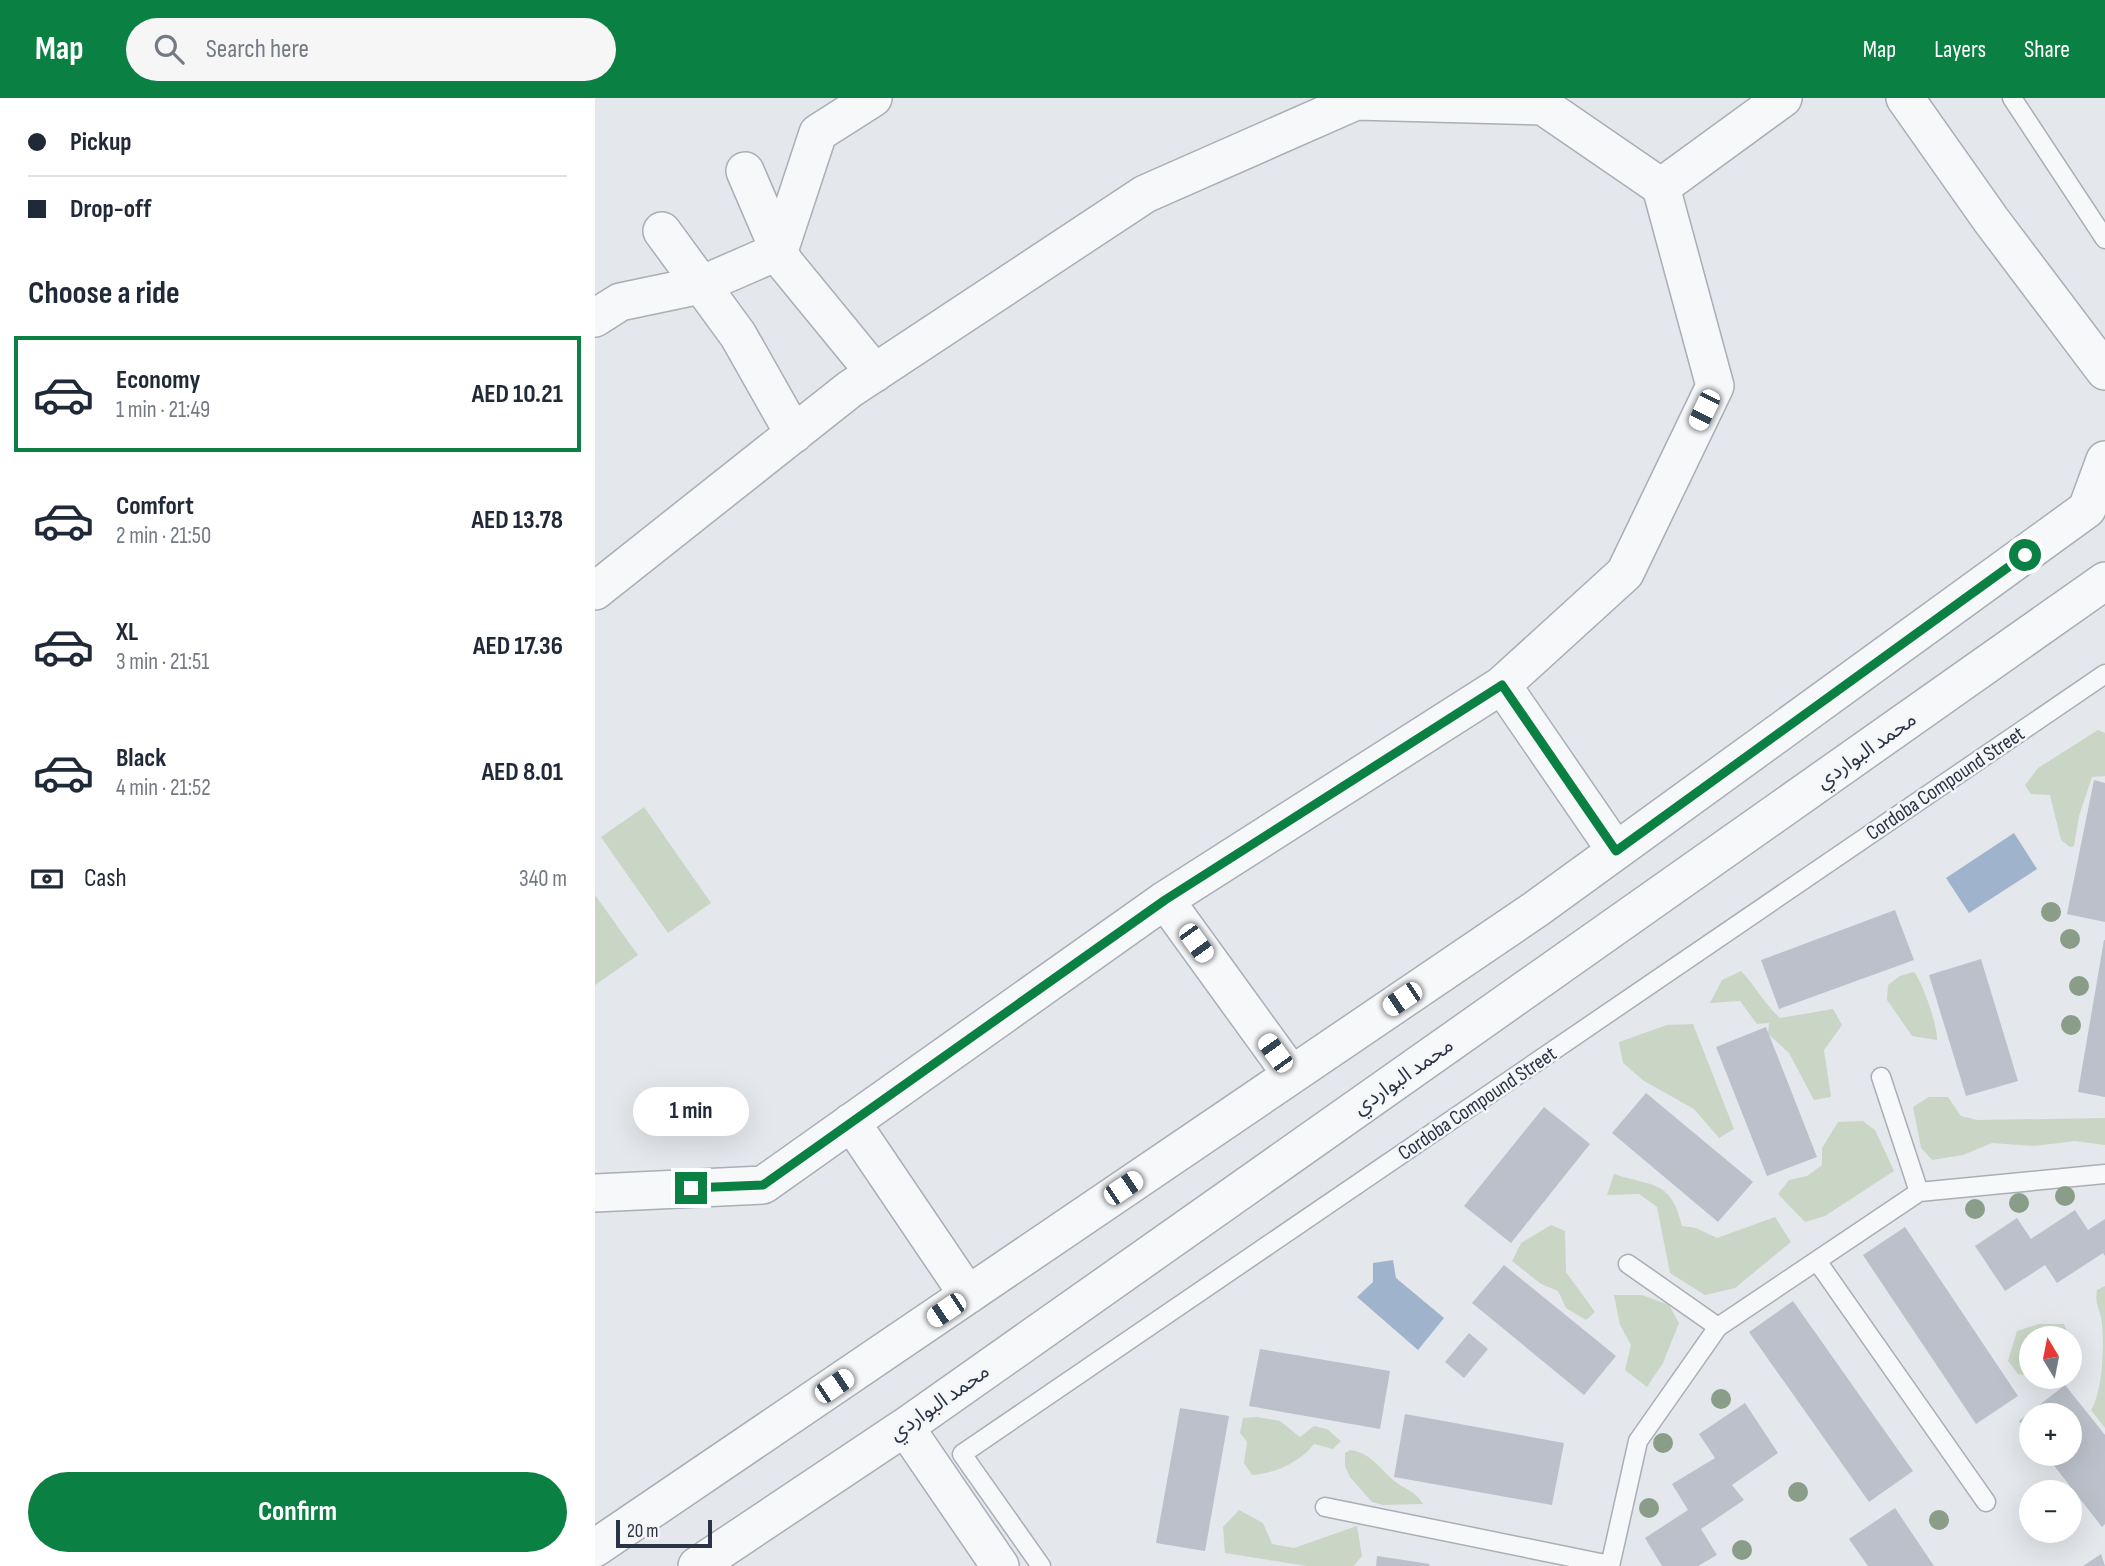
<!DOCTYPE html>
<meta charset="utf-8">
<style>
body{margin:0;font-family:"Sofia Sans Condensed","Noto Sans Arabic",sans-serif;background:#f6f6f7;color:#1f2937;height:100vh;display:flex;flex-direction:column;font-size:26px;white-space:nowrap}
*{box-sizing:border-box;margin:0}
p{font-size:23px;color:#747a83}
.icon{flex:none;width:38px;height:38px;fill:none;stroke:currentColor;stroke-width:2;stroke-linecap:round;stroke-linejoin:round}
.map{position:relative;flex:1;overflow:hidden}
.details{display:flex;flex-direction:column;background:#fff;width:595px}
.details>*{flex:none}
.hud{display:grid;align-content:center;height:154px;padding:0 28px;background:#fff}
.needle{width:46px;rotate:350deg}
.tools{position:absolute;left:1424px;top:1228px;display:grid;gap:14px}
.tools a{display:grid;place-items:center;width:63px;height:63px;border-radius:50%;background:#fff;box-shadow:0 7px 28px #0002;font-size:35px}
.scale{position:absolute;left:21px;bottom:18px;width:96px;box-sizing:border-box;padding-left:7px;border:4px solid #2b3445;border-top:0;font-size:19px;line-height:24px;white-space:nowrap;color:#2b3445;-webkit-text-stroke:5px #f4f6f9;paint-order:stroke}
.end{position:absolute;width:32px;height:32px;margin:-16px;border:9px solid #0b8043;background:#fff;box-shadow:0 0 0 4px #fff}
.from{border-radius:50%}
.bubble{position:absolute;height:49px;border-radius:24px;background:#fff;box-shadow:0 7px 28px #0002;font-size:23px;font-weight:700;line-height:49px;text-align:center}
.car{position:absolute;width:21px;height:42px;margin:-21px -10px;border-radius:9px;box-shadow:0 0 5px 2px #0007;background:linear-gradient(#fff 24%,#345 0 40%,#fff 0 76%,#345 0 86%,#fff 0)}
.hud b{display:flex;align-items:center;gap:24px;height:66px;font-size:26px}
.hud b+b{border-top:2px solid #e0e1e3}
.hud i{width:18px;height:18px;background:#1f2937}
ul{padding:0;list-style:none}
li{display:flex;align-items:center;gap:21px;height:116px;margin:0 14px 10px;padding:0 14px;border:4px solid transparent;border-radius:0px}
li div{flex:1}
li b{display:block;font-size:26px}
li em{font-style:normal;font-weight:700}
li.active{border-color:#0b8043}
li>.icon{width:63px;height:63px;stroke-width:1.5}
h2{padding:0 28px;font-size:32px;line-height:84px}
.pay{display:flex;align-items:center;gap:18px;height:77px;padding:0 28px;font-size:26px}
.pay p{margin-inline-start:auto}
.primary-button{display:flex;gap:14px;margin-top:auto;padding:14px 28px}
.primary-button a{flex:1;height:80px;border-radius:42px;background:#0b8043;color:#fff;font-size:28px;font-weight:700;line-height:80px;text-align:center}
header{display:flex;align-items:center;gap:42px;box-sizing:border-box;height:98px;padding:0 35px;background:#0b8043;color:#fff}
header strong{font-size:33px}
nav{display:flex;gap:38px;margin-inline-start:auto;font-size:24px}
.search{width:490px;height:63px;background:#f6f6f7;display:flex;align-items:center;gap:18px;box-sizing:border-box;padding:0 24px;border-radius:38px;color:#747a83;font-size:26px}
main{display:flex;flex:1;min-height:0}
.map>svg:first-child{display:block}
</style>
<header>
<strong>Map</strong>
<div class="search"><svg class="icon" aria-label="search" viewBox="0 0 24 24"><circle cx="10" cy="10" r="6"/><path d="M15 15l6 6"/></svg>Search here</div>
<nav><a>Map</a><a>Layers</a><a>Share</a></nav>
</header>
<main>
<section class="details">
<div class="hud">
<b><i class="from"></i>Pickup</b>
<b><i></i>Drop-off</b>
</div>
<h2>Choose a ride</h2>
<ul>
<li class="active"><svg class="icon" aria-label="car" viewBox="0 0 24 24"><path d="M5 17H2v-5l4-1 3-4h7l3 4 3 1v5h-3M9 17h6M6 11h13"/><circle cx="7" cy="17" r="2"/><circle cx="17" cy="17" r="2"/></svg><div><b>Economy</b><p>1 min · 21:49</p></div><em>AED 10.21</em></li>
<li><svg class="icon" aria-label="car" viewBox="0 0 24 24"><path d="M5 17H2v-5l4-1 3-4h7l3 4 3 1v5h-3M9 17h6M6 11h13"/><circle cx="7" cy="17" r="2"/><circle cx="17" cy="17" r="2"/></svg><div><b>Comfort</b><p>2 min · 21:50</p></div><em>AED 13.78</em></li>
<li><svg class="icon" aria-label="car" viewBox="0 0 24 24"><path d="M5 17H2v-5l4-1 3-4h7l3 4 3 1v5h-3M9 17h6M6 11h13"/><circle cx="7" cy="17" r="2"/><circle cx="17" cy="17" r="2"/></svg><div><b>XL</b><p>3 min · 21:51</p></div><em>AED 17.36</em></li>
<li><svg class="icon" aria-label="car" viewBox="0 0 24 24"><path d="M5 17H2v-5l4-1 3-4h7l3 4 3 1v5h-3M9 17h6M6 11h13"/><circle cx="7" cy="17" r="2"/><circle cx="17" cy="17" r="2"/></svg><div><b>Black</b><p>4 min · 21:52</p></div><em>AED 8.01</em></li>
</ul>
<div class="pay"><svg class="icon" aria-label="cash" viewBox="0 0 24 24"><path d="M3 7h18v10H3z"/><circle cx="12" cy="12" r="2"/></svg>Cash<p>340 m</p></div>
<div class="primary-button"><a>Confirm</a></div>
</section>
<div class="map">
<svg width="1510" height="1468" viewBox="0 0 1510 1468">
<rect width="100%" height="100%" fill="#e4e7ec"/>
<path fill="#c9d6c5" d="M1503 632 1510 635V678L1497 679 1484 718 1479 748 1475 749 1466 742 1455 697 1436 696 1430 687 1443 670Z
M49 709 116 805 73 835 6 739Z
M0 797 43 857 0 887Z
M1146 873C1161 888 1169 906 1185 920L1238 911 1247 927 1229 952 1236 999 1219 1002 1194 955 1173 936 1174 925 1162 926 1145 903 1115 905 1127 882Z
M1319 874C1328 885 1343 929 1342 942L1317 938 1292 902 1293 887 1305 878Z
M1098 926 1139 1031 1124 1040 1099 1011 1049 983 1028 965 1024 944 1072 927Z
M1334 999H1353L1366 1018 1382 1022 1510 1020V1047L1480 1043 1439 1048 1397 1045 1368 1057 1337 1062 1326 1050 1318 1009Z
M1268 1023 1280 1032 1299 1073 1230 1118 1210 1124 1183 1096 1194 1082 1212 1078 1227 1067V1050L1243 1024Z
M1019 1076C1057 1089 1076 1081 1087 1128L1101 1130 1122 1140 1180 1119 1196 1144 1140 1190 1110 1197 1075 1175 1062 1109 1044 1096 1012 1097Z
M956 1127 970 1133 971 1174 1000 1214 991 1222 971 1210 963 1193 946 1186 917 1163 926 1145Z
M1510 1188V1330L1496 1312C1508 1294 1510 1241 1506 1219 1503 1208 1500 1204 1502 1192Z
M1047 1197 1074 1207 1084 1225 1068 1265 1052 1289 1030 1272 1036 1247 1025 1227 1019 1197Z
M1444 1226H1469L1483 1260 1475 1267V1241H1437V1278L1423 1276 1413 1263 1422 1233Z
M662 1319 685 1323 705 1339 719 1328 732 1331 746 1343 738 1351 719 1346C706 1364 678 1376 657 1377L649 1365 652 1344 645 1335 648 1320Z
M755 1352C776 1355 783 1369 797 1381 808 1391 820 1392 828 1406L788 1407 777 1404 755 1379 750 1368V1355Z
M644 1412 668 1425 677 1446 699 1450 762 1428 767 1458 759 1468H712L630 1455 628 1429Z"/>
<path fill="#9fb4cc" d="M1419 735 1442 771 1374 815 1351 780Z
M798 1162 801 1180 849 1220 823 1252 762 1199 778 1184V1165Z"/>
<path fill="#bbc0ca" d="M1499 682 1510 685V824L1472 816Z
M1300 812 1319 862 1184 911 1166 862Z
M1509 842H1510V999L1483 994Z
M1386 861 1423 983 1371 998 1334 877Z
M1171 929 1222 1059 1172 1078 1121 949Z
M1051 995 1158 1084 1123 1124 1017 1035Z
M949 1009 995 1046 916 1145 869 1108Z
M1480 1112 1493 1132 1510 1121V1158L1508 1155 1462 1185 1450 1167 1410 1193 1380 1148 1422 1120 1436 1141Z
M1310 1129 1423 1298 1381 1326 1268 1157Z
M909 1167 1021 1258 989 1297 877 1205Z
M1198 1203 1318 1373 1274 1404 1154 1234Z
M874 1235 893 1251 869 1280 850 1264Z
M665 1251 795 1273 785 1331 654 1308Z
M1470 1287 1510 1337V1426L1507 1429 1450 1356H1475V1318H1437V1339L1424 1323Z
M1150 1305 1183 1355 1137 1387 1149 1402 1106 1431 1122 1457 1103 1468H1067L1050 1440 1093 1412 1077 1386 1120 1360 1104 1336Z
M585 1310 634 1318 610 1453 561 1445Z
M810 1316 969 1345 957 1407 799 1379Z
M1300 1410 1339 1468H1273L1254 1441Z
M1506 1456 1510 1468H1488Z
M782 1458 835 1466 834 1468H781Z"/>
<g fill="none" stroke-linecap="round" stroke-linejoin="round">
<defs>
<path id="lane" d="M1417 0 1510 141
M1286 979 1324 1094
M1222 1163 1391 1404
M1033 1166 1123 1229
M730 1409 1015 1467
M446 1468 367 1356 1510 576
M1015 1468 1043 1343 1123 1229 1324 1094 1510 1076"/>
<path id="street" d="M1310 0 1396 122 1510 273
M150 73 189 164 280 275
M1066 89 1188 0
M67 133 143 237 199 336
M0 220 25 204 106 187 184 153 223 35 278 0
M0 493 255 291 550 96 761 3 948 8 1066 89 1120 288 1030 475 907 587 570 802 168 1087 0 1095
M907 587 1021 753
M570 802 696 976
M256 1024 373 1197
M310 1329 405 1468
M0 1450 941 811 1492 411 1510 362
M102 1468 310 1329 1510 483"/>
</defs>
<use href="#lane" stroke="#a9aeb7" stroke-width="21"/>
<use href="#street" stroke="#a9aeb7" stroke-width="40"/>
<use href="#lane" stroke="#f7f8fa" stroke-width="18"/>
<use href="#street" stroke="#f7f8fa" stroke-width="37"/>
</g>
<g fill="#899d89">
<circle cx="1456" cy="814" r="10"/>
<circle cx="1475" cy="841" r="10"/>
<circle cx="1484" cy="888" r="10"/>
<circle cx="1476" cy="927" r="10"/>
<circle cx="1470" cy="1098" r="10"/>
<circle cx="1424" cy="1105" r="10"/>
<circle cx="1380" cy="1111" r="10"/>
<circle cx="1126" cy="1301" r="10"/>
<circle cx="1068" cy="1345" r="10"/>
<circle cx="1203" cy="1394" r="10"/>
<circle cx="1054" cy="1410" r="10"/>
<circle cx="1344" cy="1422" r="10"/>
<circle cx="1147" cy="1452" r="10"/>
</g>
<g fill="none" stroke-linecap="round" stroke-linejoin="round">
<path stroke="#0b8043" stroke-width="9" d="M96 1090 168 1087 570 802 907 587 1021 753 1430 457"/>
</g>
<g text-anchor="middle" stroke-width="5" stroke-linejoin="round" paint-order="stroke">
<g font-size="21" fill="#2b3445" stroke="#f4f6f9">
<text transform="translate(1271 652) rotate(-35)" y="7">محمد البواردي</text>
<text transform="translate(1350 685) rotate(-34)" y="7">Cordoba Compound Street</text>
<text transform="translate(808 978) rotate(-35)" y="7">محمد البواردي</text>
<text transform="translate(882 1005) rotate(-34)" y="7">Cordoba Compound Street</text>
<text transform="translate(344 1304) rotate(-35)" y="7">محمد البواردي</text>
</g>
</g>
</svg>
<div class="tools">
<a><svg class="needle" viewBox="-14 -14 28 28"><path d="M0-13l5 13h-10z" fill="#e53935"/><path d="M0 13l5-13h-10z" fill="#747a83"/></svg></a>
<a>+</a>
<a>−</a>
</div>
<div class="scale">20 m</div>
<i class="end from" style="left:1430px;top:457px"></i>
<i class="end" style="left:96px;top:1090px"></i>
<div class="bubble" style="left:38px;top:989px;width:116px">1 min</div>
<i class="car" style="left:1109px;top:312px;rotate:206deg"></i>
<i class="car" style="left:601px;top:845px;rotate:144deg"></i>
<i class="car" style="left:807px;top:901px;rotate:236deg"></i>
<i class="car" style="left:680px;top:955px;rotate:324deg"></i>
<i class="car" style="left:528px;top:1090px;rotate:56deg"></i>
<i class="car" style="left:351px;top:1212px;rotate:236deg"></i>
<i class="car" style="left:239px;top:1288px;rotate:56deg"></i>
</div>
</main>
